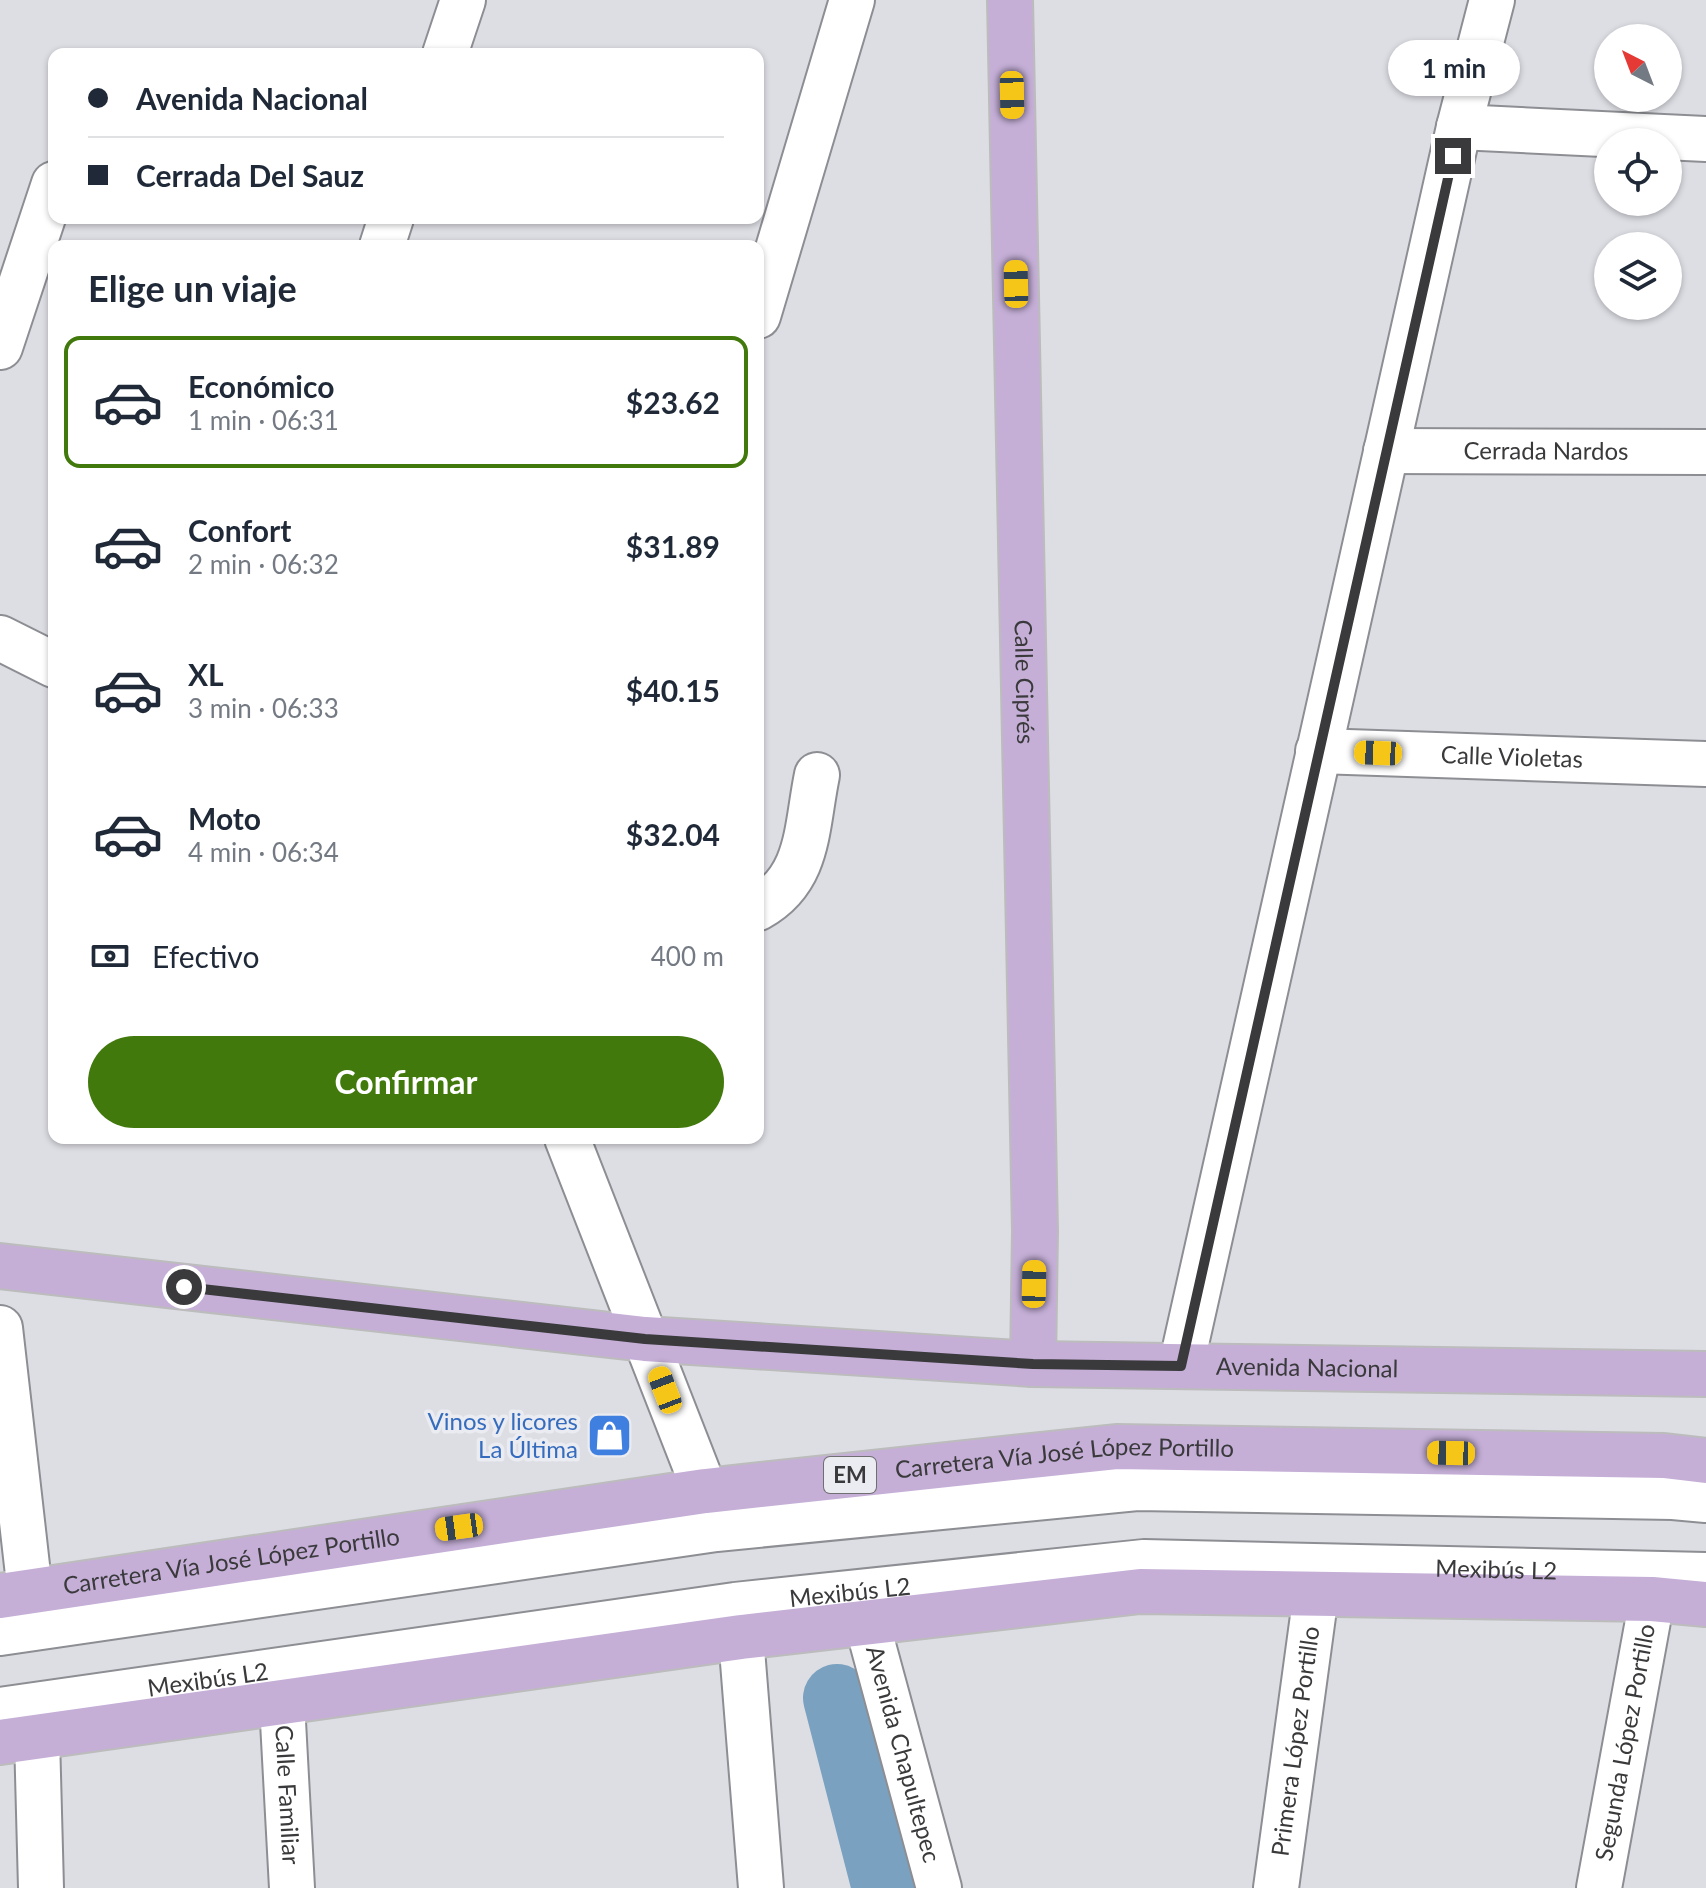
<!DOCTYPE html>
<html lang="es">
<meta charset="utf-8">
<style>
body{margin:0;font-family:Lato,sans-serif;background:#f2f2f3;color:#1f2937;height:100vh;display:flex;flex-direction:column;font-size:30px;white-space:nowrap}
*{box-sizing:border-box;margin:0}
p{font-size:26px;color:#747a83}
.icon{flex:none;width:44px;height:44px;fill:none;stroke:currentColor;stroke-width:2;stroke-linecap:round;stroke-linejoin:round}
.map{position:relative;flex:1;overflow:hidden}
.drawer{position:absolute;left:48px;top:240px;width:716px;height:904px;display:flex;flex-direction:column;background:#fff;border-radius:16px;box-shadow:0 2px 6px #0004}
.drawer>*{flex:none}
.top-card{position:absolute;left:48px;top:48px;width:716px;height:176px;border-radius:16px;box-shadow:0 2px 6px #0004;display:grid;align-content:center;height:176px;padding:0 40px;background:#fff}
.needle{width:52px;rotate:318deg}
.buttons{position:absolute;left:1594px;top:24px;display:grid;gap:16px}
.buttons a{display:grid;place-items:center;width:88px;height:88px;border-radius:50%;background:#fff;box-shadow:0 2px 6px #0004;font-size:40px}
.end{position:absolute;width:36px;height:36px;margin:-18px;border:10px solid #3a3a3c;background:#fff;box-shadow:0 0 0 4px #fff}
.from{border-radius:50%}
.bubble{position:absolute;height:56px;border-radius:28px;background:#fff;box-shadow:0 2px 6px #0004;font-size:26px;font-weight:700;line-height:56px;text-align:center}
.car{position:absolute;width:24px;height:48px;margin:-24px -12px;border-radius:10px;box-shadow:0 0 6px 2px #0007;background:linear-gradient(#f5c518 24%,#345 0 40%,#f5c518 0 76%,#345 0 86%,#f5c518 0)}
.top-card b{display:flex;align-items:center;gap:28px;height:76px;font-size:30px}
.top-card b+b{border-top:2px solid #e0e1e3}
.top-card i{width:20px;height:20px;background:#1f2937}
ul{padding:0;list-style:none}
li{display:flex;align-items:center;gap:24px;height:132px;margin:0 16px 12px;padding:0 24px;border:4px solid transparent;border-radius:16px}
li div{flex:1}
li b{display:block;font-size:30px}
li em{font-style:normal;font-weight:700}
li.on{border-color:#42790d}
li>.icon{width:72px;height:72px;stroke-width:1.5}
h2{padding:0 40px;font-size:36px;line-height:96px}
.pay{display:flex;align-items:center;gap:20px;height:88px;padding:0 40px;font-size:30px}
.pay p{margin-inline-start:auto}
.primary-button{display:flex;gap:16px;margin-top:auto;padding:16px 40px}
.primary-button a{flex:1;height:92px;border-radius:48px;background:#42790d;color:#fff;font-size:32px;font-weight:700;line-height:92px;text-align:center}
.map>svg:first-child{display:block}
</style>
<div class="map">
<svg width="1706" height="1888" viewBox="0 0 1706 1888">
<rect width="100%" height="100%" fill="#dddee4"/>
<g fill="none" stroke-linecap="round" stroke-linejoin="round">
<path stroke="#7aa2c0" stroke-width="68" d="M837 1698 886 1888"/>
<defs>
<g id="minor">
<path d="M445 54 463 0"/>
<path d="M1459 127 1706 139"/>
<path d="M382 246 391 218"/>
<path d="M758 316 852 0"/>
<path d="M0 347 54 184"/>
<path id="s1" d="M1386 451 1706 452"/>
<path d="M0 638 54 665"/>
<path id="s2" d="M1318 751 1706 764"/>
<path d="M758 908C810 879 806 828 817 775"/>
<path d="M567 1138 705 1491"/>
<path d="M0 1328 30 1592"/>
<path d="M1181 1366 1459 127 1492 0"/>
<path id="s3" d="M867 1623 939 1888"/>
<path d="M0 1633 716 1529 1137 1488 1673 1497 1706 1500"/>
<path d="M741 1637 761 1888"/>
<path id="s4" d="M282 1703 292 1888"/>
<path id="s5" d="M0 1710 735 1605 1144 1562 1706 1575"/>
<path d="M37 1737 41 1888"/>
<path id="s6" d="M1276 1888 1316 1594"/>
<path id="s7" d="M1599 1888 1652 1599"/>
</g>
<g id="major">
<path id="s8" d="M1010 0 1035 1231 1033 1364"/>
<path id="s9" d="M0 1266 645 1339 1033 1364 1706 1374"/>
<path id="s10" d="M0 1596 705 1491 1116 1447 1664 1456 1706 1461"/>
<path d="M0 1742 741 1637 1140 1591 1652 1599 1706 1604"/>
</g>
</defs>
<use href="#minor" stroke="#8d8e93" stroke-width="48"/>
<use href="#major" stroke="#bcbcbd" stroke-width="48"/>
<use href="#minor" stroke="#fff" stroke-width="44"/>
<use href="#major" stroke="#c5afd7" stroke-width="44"/>
</g>
<g fill="none" stroke-linecap="round" stroke-linejoin="round">
<path stroke="#3a3a3c" stroke-width="10" d="M184 1287 645 1339 1033 1364 1181 1366 1453 156"/>
</g>
<defs>
<symbol id="shop-square" viewBox="-11 -11 22 22"><rect x="-9" y="-9" width="18" height="18" rx="4" fill="#3f7fe0" stroke="#eaecf1"/><path d="M-5-2.5h2.3a2.7 3.5 0 0 1 5.4 0H5L5.5 6h-11ZM-1.5-2.5h3a1.5 2.3 0 0 0-3 0Z" fill="#fff"/></symbol>
</defs>
<g fill-rule="evenodd">
<use href="#shop-square" x="584" y="1410" width="51" height="51"/>
</g>
<g text-anchor="middle" stroke-width="7" stroke-linejoin="round" paint-order="stroke">
<rect fill="#eaecf1" stroke="#6f6f72" stroke-width="2" x="824" y="1457" width="52" height="36" rx="6"/>
<g font-size="22" font-weight="bold" fill="#3a3a3c">
<text x="850" y="1483">EM</text>
</g>
<g font-size="24" fill="#3a3a3c" stroke="#eaecf1">
<text dy="8" stroke="none"><textPath href="#s1" startOffset="160">Cerrada Nardos</textPath></text>
<text dy="8" stroke="none"><textPath href="#s8" startOffset="682">Calle Ciprés</textPath></text>
<text dy="8" stroke="none"><textPath href="#s2" startOffset="194">Calle Violetas</textPath></text>
<text dy="8" stroke="none"><textPath href="#s9" startOffset="1312">Avenida Nacional</textPath></text>
<text dy="8" stroke="none"><textPath href="#s10" startOffset="1074">Carretera Vía José López Portillo</textPath></text>
<text dy="8" stroke="none"><textPath href="#s10" startOffset="234">Carretera Vía José López Portillo</textPath></text>
<text dy="8" stroke="none"><textPath href="#s5" startOffset="1506">Mexibús L2</textPath></text>
<text dy="8" stroke="none"><textPath href="#s5" startOffset="858">Mexibús L2</textPath></text>
<text dy="8" stroke="none"><textPath href="#s5" startOffset="210">Mexibús L2</textPath></text>
<text dy="8" stroke="none"><textPath href="#s6" startOffset="148">Primera López Portillo</textPath></text>
<text dy="8" stroke="none"><textPath href="#s7" startOffset="148">Segunda López Portillo</textPath></text>
<text dy="8" stroke="none"><textPath href="#s3" startOffset="136">Avenida Chapultepec</textPath></text>
<text dy="8" stroke="none"><textPath href="#s4" startOffset="92">Calle Familiar</textPath></text>
</g>
<g font-size="24" fill="#366cbe" stroke="#eaecf1" text-anchor="end">
<text x="578" y="1430">Vinos y licores<tspan x="578" dy="28">La Última</tspan></text>
</g>
</g>
</svg>
<div class="buttons">
<a><svg class="needle" viewBox="-14 -14 28 28"><path d="M0-13l5 13h-10z" fill="#e53935"/><path d="M0 13l5-13h-10z" fill="#747a83"/></svg></a>
<a><svg class="icon" aria-label="locate" viewBox="0 0 24 24"><circle cx="12" cy="12" r="6"/><path d="M12 2v4M12 18v4M2 12h4M18 12h4"/></svg></a>
<a><svg class="icon" aria-label="layers" viewBox="0 0 24 24"><path d="M12 4l9 5-9 5-9-5zM3 14l9 5 9-5"/></svg></a>
</div>
<i class="end from" style="left:184px;top:1287px"></i>
<i class="end" style="left:1453px;top:156px"></i>
<div class="bubble" style="left:1388px;top:40px;width:132px">1 min</div>
<i class="car" style="left:1012px;top:95px;rotate:179deg"></i>
<i class="car" style="left:1016px;top:284px;rotate:359deg"></i>
<i class="car" style="left:1378px;top:753px;rotate:272deg"></i>
<i class="car" style="left:1034px;top:1284px;rotate:1deg"></i>
<i class="car" style="left:665px;top:1390px;rotate:339deg"></i>
<i class="car" style="left:1451px;top:1453px;rotate:271deg"></i>
<i class="car" style="left:459px;top:1527px;rotate:262deg"></i>
<div class="top-card">
<b><i class="from"></i>Avenida Nacional</b>
<b><i></i>Cerrada Del Sauz</b>
</div>
<section class="drawer">
<h2>Elige un viaje</h2>
<ul>
<li class="on"><svg class="icon" aria-label="car" viewBox="0 0 24 24"><path d="M5 17H2v-5l4-1 3-4h7l3 4 3 1v5h-3M9 17h6M6 11h13"/><circle cx="7" cy="17" r="2"/><circle cx="17" cy="17" r="2"/></svg><div><b>Económico</b><p>1 min · 06:31</p></div><em>$23.62</em></li>
<li><svg class="icon" aria-label="car" viewBox="0 0 24 24"><path d="M5 17H2v-5l4-1 3-4h7l3 4 3 1v5h-3M9 17h6M6 11h13"/><circle cx="7" cy="17" r="2"/><circle cx="17" cy="17" r="2"/></svg><div><b>Confort</b><p>2 min · 06:32</p></div><em>$31.89</em></li>
<li><svg class="icon" aria-label="car" viewBox="0 0 24 24"><path d="M5 17H2v-5l4-1 3-4h7l3 4 3 1v5h-3M9 17h6M6 11h13"/><circle cx="7" cy="17" r="2"/><circle cx="17" cy="17" r="2"/></svg><div><b>XL</b><p>3 min · 06:33</p></div><em>$40.15</em></li>
<li><svg class="icon" aria-label="car" viewBox="0 0 24 24"><path d="M5 17H2v-5l4-1 3-4h7l3 4 3 1v5h-3M9 17h6M6 11h13"/><circle cx="7" cy="17" r="2"/><circle cx="17" cy="17" r="2"/></svg><div><b>Moto</b><p>4 min · 06:34</p></div><em>$32.04</em></li>
</ul>
<div class="pay"><svg class="icon" aria-label="cash" viewBox="0 0 24 24"><path d="M3 7h18v10H3z"/><circle cx="12" cy="12" r="2"/></svg>Efectivo<p>400 m</p></div>
<div class="primary-button"><a>Confirmar</a></div>
</section>
</div>
